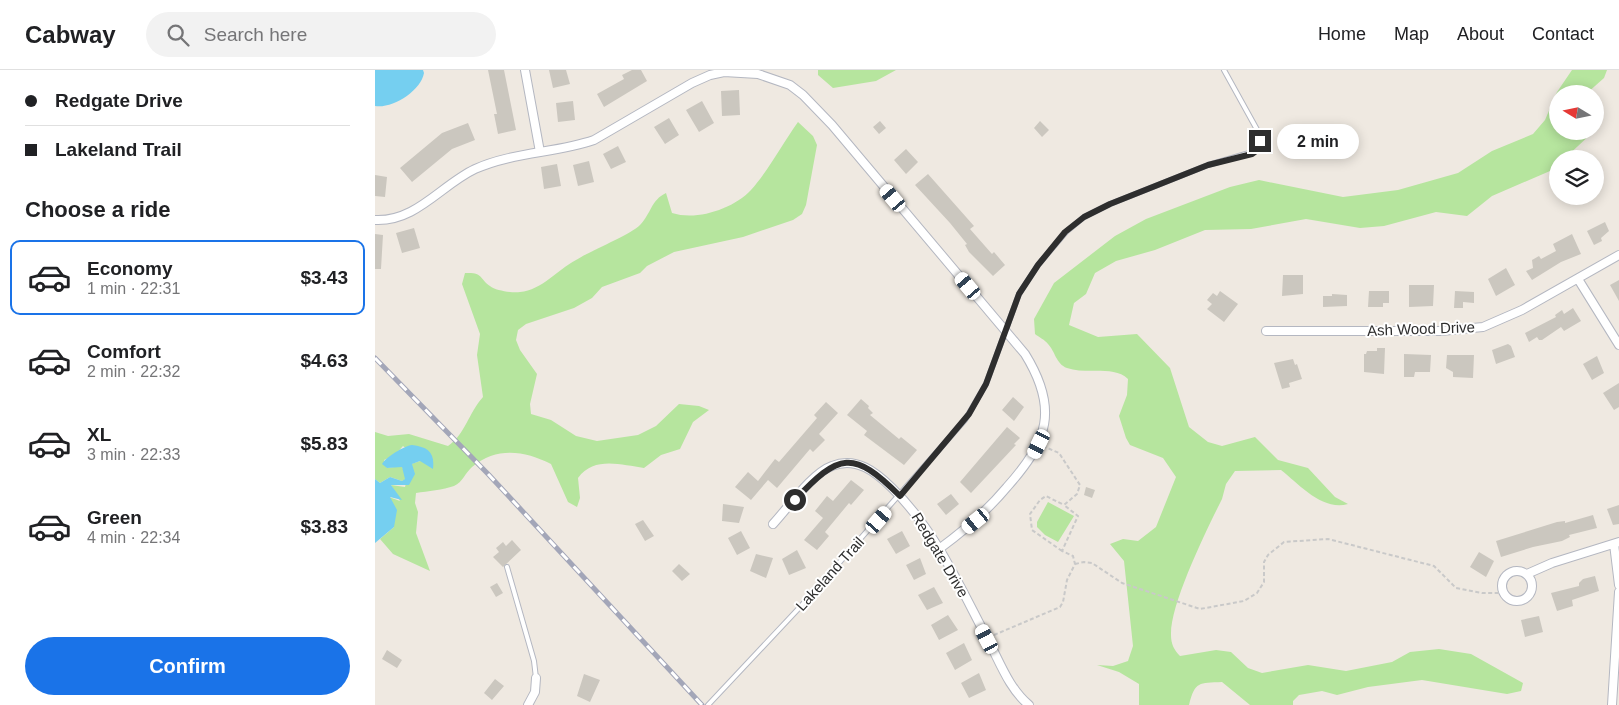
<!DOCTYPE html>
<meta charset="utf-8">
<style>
body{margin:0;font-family:Arial,sans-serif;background:#f2f2f2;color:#202124;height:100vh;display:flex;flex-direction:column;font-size:19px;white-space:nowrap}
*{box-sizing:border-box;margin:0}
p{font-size:16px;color:#757577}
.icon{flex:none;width:28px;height:28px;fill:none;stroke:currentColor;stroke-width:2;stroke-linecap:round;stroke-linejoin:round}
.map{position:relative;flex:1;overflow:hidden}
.drawer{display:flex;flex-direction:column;background:#fff;width:375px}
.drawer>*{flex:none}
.top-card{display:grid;align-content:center;height:110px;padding:0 25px;background:#fff}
.needle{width:32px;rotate:280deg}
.buttons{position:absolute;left:1174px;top:15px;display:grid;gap:10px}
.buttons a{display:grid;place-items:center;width:55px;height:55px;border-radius:50%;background:#fff;box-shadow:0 2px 12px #0003;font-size:25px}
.end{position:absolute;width:22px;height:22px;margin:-11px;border:6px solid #2e2e2e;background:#fff;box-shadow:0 0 0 2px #fff}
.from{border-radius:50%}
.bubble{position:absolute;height:35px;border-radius:18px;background:#fff;box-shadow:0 2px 12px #0003;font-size:16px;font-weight:600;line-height:35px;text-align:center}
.car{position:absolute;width:15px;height:30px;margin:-15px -8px;border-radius:6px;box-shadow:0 0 4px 1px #0007;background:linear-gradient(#fff 24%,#345 0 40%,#fff 0 76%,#345 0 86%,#fff 0)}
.top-card b{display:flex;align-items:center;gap:18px;height:48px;font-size:19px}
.top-card b+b{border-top:1px solid #e0e0e0}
.top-card i{width:12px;height:12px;background:#202124}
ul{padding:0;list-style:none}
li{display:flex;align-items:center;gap:15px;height:75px;margin:0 10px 8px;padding:0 15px;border:2px solid transparent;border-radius:10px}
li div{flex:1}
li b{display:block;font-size:19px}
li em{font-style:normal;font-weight:600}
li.on{border-color:#1a73e8}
li>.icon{width:45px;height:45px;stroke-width:1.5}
h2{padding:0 25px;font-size:22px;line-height:60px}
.action{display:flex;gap:10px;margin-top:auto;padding:10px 25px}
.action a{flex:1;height:58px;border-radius:30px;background:#1a73e8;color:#fff;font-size:20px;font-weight:600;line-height:58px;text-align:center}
header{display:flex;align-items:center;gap:30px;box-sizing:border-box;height:70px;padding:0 25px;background:#fff;border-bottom:1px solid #e0e0e0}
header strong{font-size:24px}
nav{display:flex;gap:28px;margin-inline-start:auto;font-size:18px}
.search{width:350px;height:45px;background:#f2f2f2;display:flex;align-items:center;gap:12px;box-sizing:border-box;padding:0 18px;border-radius:28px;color:#757577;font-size:19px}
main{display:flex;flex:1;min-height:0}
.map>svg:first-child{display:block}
</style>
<header>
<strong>Cabway</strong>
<div class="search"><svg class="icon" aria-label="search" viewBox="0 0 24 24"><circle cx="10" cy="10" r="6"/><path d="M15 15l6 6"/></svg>Search here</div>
<nav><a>Home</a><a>Map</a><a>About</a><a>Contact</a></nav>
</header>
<main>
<section class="drawer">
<div class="top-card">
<b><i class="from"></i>Redgate Drive</b>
<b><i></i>Lakeland Trail</b>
</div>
<h2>Choose a ride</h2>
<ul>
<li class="on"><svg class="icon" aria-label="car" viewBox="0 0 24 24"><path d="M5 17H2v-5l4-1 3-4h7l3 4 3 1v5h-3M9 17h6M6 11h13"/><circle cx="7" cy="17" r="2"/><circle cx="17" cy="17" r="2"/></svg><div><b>Economy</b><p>1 min · 22:31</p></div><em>$3.43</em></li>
<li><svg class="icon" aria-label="car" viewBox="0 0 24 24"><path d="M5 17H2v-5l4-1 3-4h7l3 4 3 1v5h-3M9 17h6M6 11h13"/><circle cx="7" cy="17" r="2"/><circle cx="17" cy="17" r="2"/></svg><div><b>Comfort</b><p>2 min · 22:32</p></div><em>$4.63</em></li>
<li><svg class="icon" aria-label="car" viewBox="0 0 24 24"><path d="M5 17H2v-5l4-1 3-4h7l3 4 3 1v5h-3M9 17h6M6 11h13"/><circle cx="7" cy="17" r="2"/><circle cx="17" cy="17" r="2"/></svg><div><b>XL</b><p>3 min · 22:33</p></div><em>$5.83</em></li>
<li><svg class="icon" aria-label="car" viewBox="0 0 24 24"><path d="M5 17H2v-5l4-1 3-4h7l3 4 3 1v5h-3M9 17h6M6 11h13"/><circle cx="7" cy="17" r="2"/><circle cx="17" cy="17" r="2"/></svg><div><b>Green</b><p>4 min · 22:34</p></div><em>$3.83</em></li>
</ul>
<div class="action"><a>Confirm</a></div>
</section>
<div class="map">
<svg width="1244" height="635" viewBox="0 0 1244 635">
<rect width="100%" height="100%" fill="#efe9e1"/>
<path fill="#b6e59e" d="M443 0H521L501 11 458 18 443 5Z
M1197 0H1232L1229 8 1211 24H1182V61H1216L1217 63 1189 89H1182V94L1175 101 1117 126 1092 146 1061 142 1009 156 985 158 931 149 876 159 830 160 780 180 741 191 720 203 711 224 699 233 694 255 723 267 762 264 795 298 814 357 833 372 847 376 880 367 903 390 933 398 960 427 973 434C947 441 925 415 906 400L860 401 851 414 847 429C832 459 795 534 796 565 796 574 799 580 805 586L841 580 856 582 873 598 887 603 933 595 971 601 1017 592 1035 582 1064 579 1096 584 1148 613 1146 621 1132 624 1047 610 993 617 962 625 947 621 924 625 918 631V635H875L847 612C824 613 820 611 814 635H764V614L744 602 722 595 738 596 753 591 758 576 749 491 735 474 748 469 763 471 781 457 801 407 788 388 755 375 751 368 744 346 752 325 753 309C738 295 712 305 692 298 681 294 680 281 673 274 670 270 664 267 660 264L659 249 679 213 740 166 771 149 855 117 884 110 968 127 1023 120 1083 103 1117 81 1158 64 1170 50 1182 22Z
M423 52 438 66 442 75 431 135 427 144 418 150 368 167 299 182 272 196 265 203 227 217 217 228 199 238 151 254 143 260 141 270 145 280 162 304 155 334 156 344 176 350 201 366 222 371 263 365 281 356 304 334 324 336 334 340 318 352 305 379 286 385 269 398C246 395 219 386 203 408L205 428 202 437 193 432 176 394C150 381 122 376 97 397 90 403 88 412 79 416 68 420 53 421 41 423L40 433 43 442 41 463 55 501 18 484 5 469 19 457 14 427 25 431 16 415 30 417 36 394 45 391 28 376 20 385 9 390 12 398 27 396 31 409 27 411 15 407 5 413 0 409V362L13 366 34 364 73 376C90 365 94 342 108 327L102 285 105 264 87 214 90 203C108 202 104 208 115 216 121 221 138 223 145 222 167 220 182 200 201 190 215 181 255 165 265 155 276 144 276 130 291 123L297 143C322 151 358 139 376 120 393 101 408 73 423 52Z
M673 432 699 446 683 472 670 465 662 457V452Z"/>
<path fill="#75cff0" d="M0 0H48L49 3C46 21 17 39 0 36Z
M37 375C53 377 60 382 58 399L45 391 37 394 40 404 34 415H16L27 430 15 427 22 440 19 457 0 473V409L5 413 15 407 27 411 30 409 27 397 12 398 7 394C11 387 29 376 37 375Z"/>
<path fill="#cbc7bf" d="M113 0H129L141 60 123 64 119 44H122Z
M174 0H191L195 14 178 18Z
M257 0H266L272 11 229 37 222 24 249 9 247 5Z
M364 20 365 45 347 46 346 21Z
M198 31 200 50 183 52 181 33Z
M327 31 339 53 324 62 311 40Z
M294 48 304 65 290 74 279 57Z
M505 51 511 58 504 64 498 57Z
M665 51 674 60 667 67 659 58Z
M93 53 100 70 77 79 37 112 25 98 67 63Z
M243 76 251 92 236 99 228 84Z
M531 79 543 92 531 104 519 90Z
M214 91 219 112 203 116 198 95Z
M182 94 186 116 169 119 166 97Z
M553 104 599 156 595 159 617 184 619 182 630 195 618 206 594 182 590 175 592 174 575 153 540 115Z
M0 105 12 107 10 127 0 126Z
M1230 152 1234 161 1226 168 1227 171 1219 175 1212 161Z
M39 158 45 178 27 183 21 163Z
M0 164 8 165 6 199H0Z
M1197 164 1206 184 1186 192 1157 210 1151 201 1158 198 1157 190 1164 186 1166 189 1181 181 1178 174Z
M1131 198 1140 215 1121 226 1113 209Z
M908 205H928V224L907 226Z
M1244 210V231L1235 215Z
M1034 215H1059L1058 236 1034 237Z
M845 221 863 234 849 252 832 239 837 234 832 230 838 223 842 226Z
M994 221H1014V233H1008V237H993Z
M1080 221 1099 222V233L1088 232V238H1079Z
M957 224 972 225V236L948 237V226H957Z
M1198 238 1206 251 1189 261 1186 257 1167 270H1164L1162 267 1154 272 1150 263 1181 247 1180 245 1187 240 1189 244Z
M1133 274 1136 276 1140 287 1121 294 1117 280Z
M1002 278H1010L1009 304 989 302V284H991L992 281H1002Z
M1029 284 1056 285 1055 302H1040L1039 307H1029Z
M1072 285H1099L1098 308 1078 307V302L1071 298Z
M1222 286 1229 303 1217 310 1208 294Z
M918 289 920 295 922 294 927 309 914 313 915 317 907 319 899 293Z
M1244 313V337L1239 340 1228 323Z
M638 327 649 337 639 351 627 340Z
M486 329 494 336 493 338 498 343 495 345 524 369 526 367 542 380 529 395 489 365 492 361 472 345Z
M451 332 463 343 444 364 450 370 438 382 435 379 402 418 393 410 376 430 360 417 373 402 383 411 400 389 404 392 442 348 439 345Z
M632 357 645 368 639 374 641 375 596 423 585 412Z
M476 410 489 420 476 435 474 433 450 462 454 466 442 480 429 470 448 448 440 441 452 426 458 431Z
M711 417 720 420 717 428 709 425Z
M576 424 584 434 571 445 562 434Z
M348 434 369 437 364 453 347 451Z
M1244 435V454L1238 455 1232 439Z
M1218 445 1222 458 1194 465 1195 467 1187 471 1158 477 1126 487 1121 471 1182 452 1190 451V453Z
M268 450 279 466 270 471 260 454Z
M366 461 375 478 362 485 353 468Z
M527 461 535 476 521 484 512 469Z
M137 470 146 480 128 497 118 487 124 482 121 478 128 472 131 476Z
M422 480 431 498 414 505 407 489Z
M1104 482 1119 491 1111 507 1095 497Z
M381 484 398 488 391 508 375 501Z
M545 488 551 504 539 510 531 495Z
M304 494 315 504 307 511 297 501Z
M1220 506 1224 521 1197 530 1198 536 1182 541 1176 523 1204 516V513L1208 509Z
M122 513 128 523 121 527 115 517Z
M559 517 568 533 552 540 543 525Z
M573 545 583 560 564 570 556 555Z
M1164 546 1168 562 1150 567 1146 550Z
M589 573 597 590 580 600 571 583Z
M12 580 27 590 22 598 7 589Z
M604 603 611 620 594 628 586 613Z
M209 604 225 610 215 632 202 626Z
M120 609 129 616 117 630 109 623Z"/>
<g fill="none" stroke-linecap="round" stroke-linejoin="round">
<defs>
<path id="service" d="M132 497 159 591 161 608
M333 635 426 536 590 350 611 314 644 224 663 195 691 162 709 147 735 134 833 95 881 81 885 74V65L849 0"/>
<path id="minor" d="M150 0 165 82
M0 150C41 152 66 115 100 99 138 82 181 83 219 70L317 13 335 5 349 2 383 4 415 15 428 25 457 55 650 284C684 339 673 371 632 417 612 441 590 460 564 479
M1203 209 1244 275
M891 261H1066L1108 257 1147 240 1244 185
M398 454C413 438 437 403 457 396 481 386 501 402 517 418 560 460 584 515 612 568 624 590 634 619 654 635
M1239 474 1244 515
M1127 516a15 15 0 1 1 30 0a15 15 0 1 1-30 0Z
M1152 504 1177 493 1244 472
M153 635 160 622 161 608
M1237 635 1244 522"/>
</defs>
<use href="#service" stroke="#b4b7c1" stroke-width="6"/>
<use href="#minor" stroke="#b4b7c1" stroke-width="10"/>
<path stroke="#c9c9c9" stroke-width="2" stroke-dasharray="4 2.5" stroke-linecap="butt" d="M687 481 657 460 655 444 665 430 671 426 689 435
M700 494 709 492 717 493 747 513 825 539 869 531 882 523 889 512V492L893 485 909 472 953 469 1059 496 1081 518 1107 523H1128
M619 565 685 537 688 532 692 510 700 494 698 486 687 481 703 446 689 435 702 424 705 415 684 383 670 377"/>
<use href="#service" stroke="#fff" stroke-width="4"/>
<use href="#minor" stroke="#fff" stroke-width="8"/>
<defs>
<path id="rail" d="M0 288 114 405 327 635"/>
</defs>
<use href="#rail" stroke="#a3a6b8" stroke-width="5"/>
<use href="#rail" stroke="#fff" stroke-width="3" stroke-dasharray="9" stroke-linecap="butt"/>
</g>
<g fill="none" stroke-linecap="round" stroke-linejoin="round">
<path stroke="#2e2e2e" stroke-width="6" d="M420 430C464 383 478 379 525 426L594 344 611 314 644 224 663 195 690 162 709 147 735 134 833 95 877 84 881 81 885 71"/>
</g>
<g text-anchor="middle" stroke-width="4" stroke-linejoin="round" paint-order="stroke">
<g font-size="15" fill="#2e2e2e" stroke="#fff">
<text transform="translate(1046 259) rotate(-2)" y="5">Ash Wood Drive</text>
<text transform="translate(565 485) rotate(59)" y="5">Redgate Drive</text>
<text transform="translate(455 504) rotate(-48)" y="5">Lakeland Trail</text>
</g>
</g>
</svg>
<div class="buttons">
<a><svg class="needle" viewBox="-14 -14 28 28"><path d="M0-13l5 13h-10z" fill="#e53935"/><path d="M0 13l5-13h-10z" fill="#757577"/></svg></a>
<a><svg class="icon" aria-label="layers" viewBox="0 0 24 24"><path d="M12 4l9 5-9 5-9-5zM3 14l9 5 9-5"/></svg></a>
</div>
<i class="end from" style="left:420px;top:430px"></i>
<i class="end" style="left:885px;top:71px"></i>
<div class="bubble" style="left:902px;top:54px;width:82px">2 min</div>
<i class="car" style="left:518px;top:128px;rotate:320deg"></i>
<i class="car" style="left:593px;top:216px;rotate:320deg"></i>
<i class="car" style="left:664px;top:374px;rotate:206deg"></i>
<i class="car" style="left:504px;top:450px;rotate:41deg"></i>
<i class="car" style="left:601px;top:451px;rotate:231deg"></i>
<i class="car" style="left:612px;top:569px;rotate:332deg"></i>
</div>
</main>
